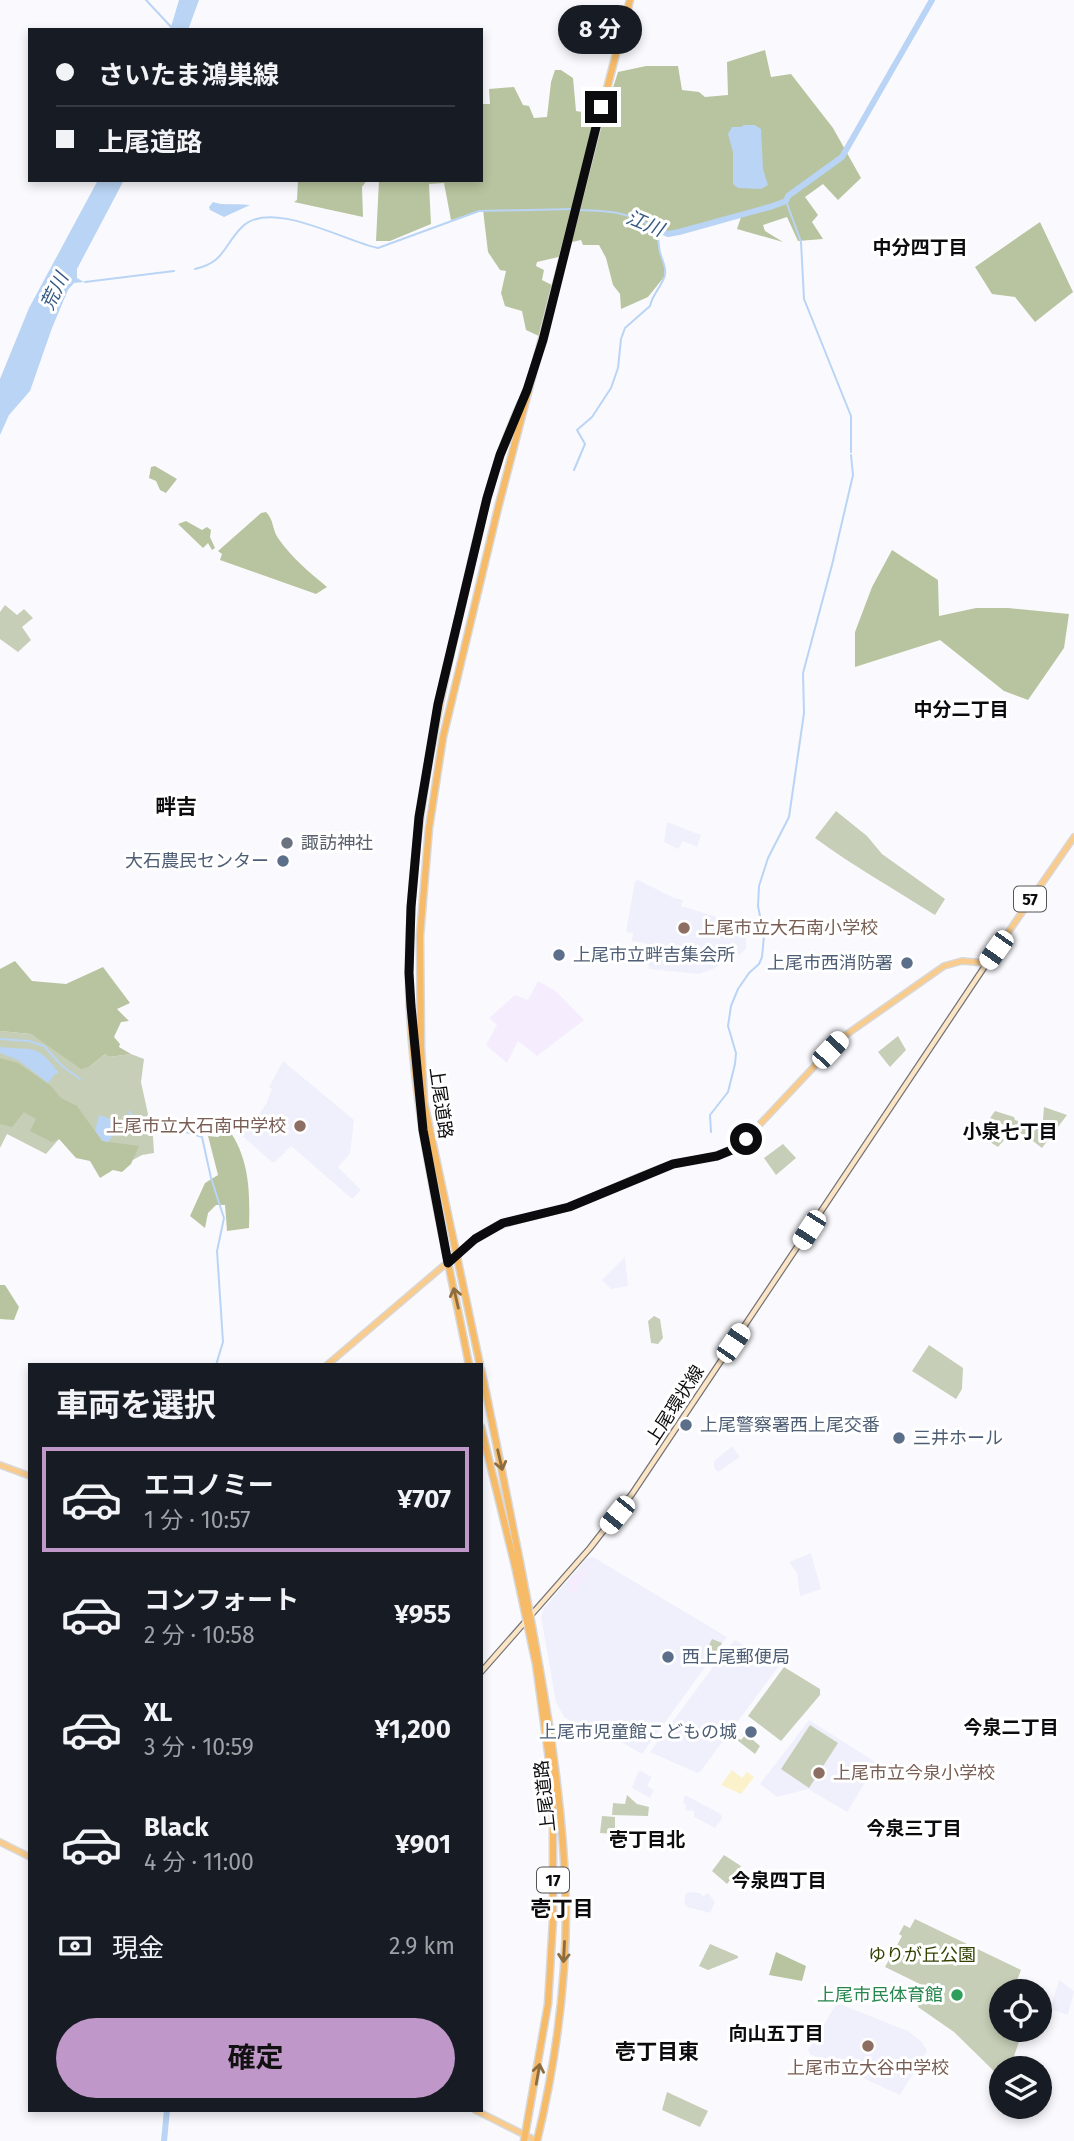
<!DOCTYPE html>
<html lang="ja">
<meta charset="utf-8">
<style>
body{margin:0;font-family:"Fira Sans","Noto Sans JP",sans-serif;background:#242831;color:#f1f3f6;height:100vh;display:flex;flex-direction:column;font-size:26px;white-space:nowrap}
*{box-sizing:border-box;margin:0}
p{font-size:23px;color:#9ea1a6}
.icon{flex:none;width:38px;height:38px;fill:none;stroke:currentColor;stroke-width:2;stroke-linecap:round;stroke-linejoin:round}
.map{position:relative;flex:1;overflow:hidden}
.sheet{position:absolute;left:28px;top:1363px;width:455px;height:749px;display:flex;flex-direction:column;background:#171b24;border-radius:0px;box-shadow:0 4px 10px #0003}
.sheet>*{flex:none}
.top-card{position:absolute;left:28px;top:28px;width:455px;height:154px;border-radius:0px;box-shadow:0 4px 10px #0003;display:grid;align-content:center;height:154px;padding:0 28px;background:#171b24}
.fabs{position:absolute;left:989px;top:1979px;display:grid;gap:14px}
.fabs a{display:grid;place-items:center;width:63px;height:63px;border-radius:50%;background:#171b24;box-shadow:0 4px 10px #0003;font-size:35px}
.end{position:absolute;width:32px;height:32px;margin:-16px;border:9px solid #0c0c0e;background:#fff;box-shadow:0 0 0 4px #fff}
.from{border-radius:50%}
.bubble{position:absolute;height:49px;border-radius:24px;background:#171b24;box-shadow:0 4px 10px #0003;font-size:23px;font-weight:700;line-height:49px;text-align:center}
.car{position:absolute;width:21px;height:42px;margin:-21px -10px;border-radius:9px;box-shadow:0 0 5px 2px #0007;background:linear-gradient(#fff 24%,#345 0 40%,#fff 0 76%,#345 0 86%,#fff 0)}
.top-card b{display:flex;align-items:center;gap:24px;height:66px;font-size:26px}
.top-card b+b{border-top:2px solid #363941}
.top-card i{width:18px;height:18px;background:#f1f3f6}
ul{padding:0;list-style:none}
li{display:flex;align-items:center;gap:21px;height:105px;margin:0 14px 10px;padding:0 14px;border:4px solid transparent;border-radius:0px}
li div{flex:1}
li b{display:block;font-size:26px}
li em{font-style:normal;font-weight:700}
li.active{border-color:#c097c9}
li>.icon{width:63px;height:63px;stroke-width:1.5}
h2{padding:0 28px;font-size:32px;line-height:84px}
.pay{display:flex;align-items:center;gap:18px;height:77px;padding:0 28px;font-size:26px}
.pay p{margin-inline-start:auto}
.cta{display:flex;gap:14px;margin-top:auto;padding:14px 28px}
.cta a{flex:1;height:80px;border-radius:42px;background:#c097c9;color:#111;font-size:28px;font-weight:700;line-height:80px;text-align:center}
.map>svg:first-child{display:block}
</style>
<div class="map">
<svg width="1074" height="2141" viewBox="0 0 1074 2141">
<rect width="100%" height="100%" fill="#fafafe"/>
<path fill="#f0f0fc" d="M667 822 701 835 697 847 683 841 678 849 664 842Z
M638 880 674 898 683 900 681 906 740 924 746 936V948L742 953 713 969 699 974 649 969 646 943 632 941 633 933 626 932 635 881Z
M283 1061 354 1120 350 1154 338 1167 361 1190 352 1199 291 1146 275 1162H272L240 1134 258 1116 266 1104 272 1089 269 1087Z
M625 1257 628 1286 611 1289 602 1280Z
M732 1446 740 1457 718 1472 714 1468V1461Z
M811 1553 821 1589 800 1596 797 1573 789 1562Z
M593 1557 727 1637 642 1754 612 1737 617 1727 610 1723 602 1738 564 1717 556 1702 541 1617 545 1607 587 1558Z
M735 1640 779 1666 700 1772 697 1773 650 1752 724 1652Z
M809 1720 877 1763 847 1812 808 1789 777 1797 760 1784Z
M641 1771 652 1777 647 1786 654 1790 650 1798 632 1788 638 1772Z
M685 1795 721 1814 722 1819 715 1828 694 1817V1811L685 1810 686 1804 683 1803Z
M692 1892 700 1893 703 1896 708 1893 715 1902 710 1913 687 1907 684 1902 686 1893Z
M1059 1980 1074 1991 1068 2015 1050 2009Z
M837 2003 908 2031 922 2042 927 2051 900 2095 810 2054 808 2050Z"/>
<path fill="#f5ecfd" d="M538 981 557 992 584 1020 537 1056 518 1041 507 1063 486 1045 497 1025 489 1018 515 995 528 1000Z
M587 1564 591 1566 574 1594 567 1591 571 1584 567 1582 577 1572 581 1574Z"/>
<path fill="#c6ceb7" d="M5 605 17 615 24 609 33 618 22 627 31 640 18 652 0 639V612Z
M836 811 867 836 882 854 945 899 935 915C894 889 853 866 815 838Z
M0 1031 31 1034 89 1067 105 1054 109 1057 131 1054 144 1059 141 1082 153 1137 154 1153 142 1155 131 1161 59 1139 46 1154 7 1134 0 1148Z
M898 1036 906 1050 890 1067 878 1052Z
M1044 1107 1067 1115 1042 1148 1029 1138 1043 1120Z
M995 1111 1014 1117 1015 1120 1034 1126 1026 1136 990 1118Z
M987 1121 1003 1129 999 1137 1004 1140 998 1147 980 1136Z
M783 1144 796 1158 776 1175 764 1158Z
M654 1316 660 1319 663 1338 658 1344 651 1343 648 1321Z
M929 1345 963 1368 962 1389 956 1399 912 1371Z
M712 1639 722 1643 709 1662 706 1659 705 1654Z
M784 1667 820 1689V1695L781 1741 748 1716Z
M810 1725 838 1743 809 1788 781 1769Z
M746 1734 760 1746 755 1754 733 1737 734 1735 741 1740Z
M627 1795 637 1804 649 1807 648 1816 612 1815 613 1803 625 1804Z
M602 1816 615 1817V1834L600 1833Z
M724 1855 741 1866 727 1884 712 1871Z
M915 1919 1021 1970 1016 1983 1029 1991 1001 1992V2030H1023L1010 2068H1001V2078L954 2032 918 2007 926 1987 885 1967 902 1936 899 1934 904 1925 910 1928Z
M710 1944 738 1956V1958L708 1970 699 1966Z
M667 2092 708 2111 700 2127 662 2110Z"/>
<path fill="#b8c49f" d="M765 50 771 77 791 74 833 128 861 178 838 200 823 184 805 197 818 215 812 222 823 239 798 241 787 217 763 225 765 231 783 242 737 229 741 217 737 215C718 221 676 239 658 229L659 251 665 269 664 277 648 297 621 309 620 294 613 285 606 258 599 245H583L581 240 568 243 567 255 537 262 536 266 544 270 542 280 554 286 541 337 526 330 522 311 505 306 501 293 506 271 500 270 488 252 483 210 451 220 444 183 429 184 431 224 390 241H376L379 180H481V104H490L489 89 514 87 523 105 529 106 534 118 547 117 551 82 555 70H561L573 78 576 111 604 116 618 72 646 66H678L682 90 699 92 705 97 728 95 727 62Z
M298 180H367L362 187 363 217 294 202 297 200Z
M1040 222 1073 292 1035 322 1015 297 992 294 975 267Z
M155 466 177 479 166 493 160 490 156 481 149 478 151 467Z
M266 512C274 520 272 529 278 538 291 557 309 572 327 587L316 594 220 560 222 554 218 551 261 513Z
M186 521 202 530 207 527 211 530 210 537 215 548 212 550 208 543 203 548 178 524Z
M892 550 938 580 939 616 976 608H1008L1069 614 1064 648 1028 700 1004 691 940 640 855 667V632L872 587Z
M15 961 32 981 66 984 103 967 130 1003 117 1009 129 1021 121 1022 114 1037 120 1044 119 1047 131 1054 109 1057 105 1054 89 1067 81 1069 31 1034 0 1031V969Z
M0 1058 18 1063 51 1086 61 1098 77 1106 102 1141 139 1146 131 1164 122 1172 113 1170 100 1178 90 1161 76 1158 59 1139 52 1142 30 1131 36 1119 24 1112 12 1127 0 1124Z
M229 1130C250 1160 250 1193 249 1228L227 1231 225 1205H216L208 1213 205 1228 190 1216 205 1183 218 1175 208 1136 218 1137Z
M0 1285H5L19 1307 14 1320 0 1319Z
M776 1952 806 1966 802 1981 769 1975Z"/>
<path fill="#fbf1cb" d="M732 1770 742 1778 747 1772 754 1777 741 1794 721 1785Z"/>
<path fill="#b9d4f4" d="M179 0H199L188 30H170Z
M744 125H755L761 129 763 169 768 185 761 189 738 188 733 184V152L728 134 732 127H741Z
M98 180H124L77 269V278L84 282 74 283 68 290 52 328 30 391 9 415 0 435V379L29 308Z
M213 202C224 206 237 203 250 205L224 217 210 210 209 207Z
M0 1047C33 1051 36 1042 59 1073L55 1074 48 1083 18 1060 0 1053Z
M99 1115 119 1122 114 1124V1134L108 1142 103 1141 95 1131Z"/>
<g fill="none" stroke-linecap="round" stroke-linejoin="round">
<path stroke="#b9d4f4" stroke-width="2" d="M146 0 174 30
M786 201 801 242 804 299 851 416V452
M195 269C225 262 223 246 242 227 271 198 346 242 378 248L479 211 573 209
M85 282 174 271
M574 470 585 444 577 430 592 417 611 388 618 368 621 339 625 328 650 306C652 295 662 286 665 275 667 265 659 256 659 246 658 240 658 235 658 229 626 212 614 211 578 210
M0 1039 29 1041 44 1046 61 1065 80 1079
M129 1112 134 1117 154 1119 163 1125 202 1137 211 1178 224 1218 217 1251 223 1342 216 1365
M711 1132 710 1115 728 1092 735 1064 736 1053 728 1026 731 1006 738 989 749 973 759 964 762 957 764 936 758 906 759 886 768 858 789 817 804 713 803 673 832 565 853 475 851 455"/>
<path stroke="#b9d4f4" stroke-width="6" d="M658 230 668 234 679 232 773 206 786 201 788 196 842 157 932 0
M164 2141 167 2110"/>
<defs>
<path id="secondary" d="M481 1672 590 1548 632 1494 987 963"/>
<path id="primary" d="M327 1365 475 1239C504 1218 538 1218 571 1206 605 1193 637 1175 671 1165 699 1157 724 1159 746 1139L840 1039 944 966 962 961 987 963 1074 837
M0 1465 30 1476
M0 1842 30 1857
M475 2110 537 2141"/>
<path id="trunk" d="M469 1365C444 1236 409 1105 409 972 409 853 431 737 458 621 475 547 489 472 521 403
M480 1365 424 1102 421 1047 420 936 429 828 443 737 498 508 630 0
M481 1369C495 1434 507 1498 520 1562 542 1678 564 1791 566 1909 566 1987 555 2066 537 2141
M481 1427 515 1566 536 1664 553 1789V1920L548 2004 524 2141"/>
</defs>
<use href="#secondary" stroke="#757579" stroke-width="7"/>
<use href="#primary" stroke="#d8d8d8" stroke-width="8"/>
<use href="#trunk" stroke="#d8d8d8" stroke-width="9"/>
<use href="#secondary" stroke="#fce5c5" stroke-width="4.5"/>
<use href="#primary" stroke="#f9cb8c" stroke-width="5"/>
<use href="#trunk" stroke="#f7ba66" stroke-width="6"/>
</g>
<defs><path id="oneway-shaft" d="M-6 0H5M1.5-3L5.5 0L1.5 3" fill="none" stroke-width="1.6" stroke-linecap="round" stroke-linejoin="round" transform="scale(1.75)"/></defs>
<g stroke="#8d6c3e">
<use href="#oneway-shaft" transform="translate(456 1298) rotate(-103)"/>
<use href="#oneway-shaft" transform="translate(500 1460) rotate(77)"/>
<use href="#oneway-shaft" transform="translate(564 1952) rotate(93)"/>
<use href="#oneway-shaft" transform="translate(538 2074) rotate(-80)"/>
</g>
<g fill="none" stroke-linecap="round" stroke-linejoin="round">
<path stroke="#0c0c0e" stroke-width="9" d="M601 107 543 340 527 390 500 455 487 498 438 704 419 817 411 907 409 973 411 1006 423 1130 448 1263 475 1239 503 1223 569 1207 673 1164 717 1156 734 1149 746 1139"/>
</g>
<circle fill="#6b7280" stroke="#fff" stroke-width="2.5" cx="287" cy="843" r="7"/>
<g fill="#5c6f8a" stroke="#fff" stroke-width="2.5">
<circle cx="283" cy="861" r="7"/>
<circle cx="559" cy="955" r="7"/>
<circle cx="907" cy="963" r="7"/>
<circle cx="686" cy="1425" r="7"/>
<circle cx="899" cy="1438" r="7"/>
<circle cx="668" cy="1657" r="7"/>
<circle cx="751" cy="1732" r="7"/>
</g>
<g fill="#8d6e63" stroke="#fff" stroke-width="2.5">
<circle cx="684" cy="928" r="7"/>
<circle cx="300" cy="1126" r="7"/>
<circle cx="819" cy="1773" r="7"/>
<circle cx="868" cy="2046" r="7"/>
</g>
<circle fill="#2e9e5b" stroke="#fff" stroke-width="2.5" cx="957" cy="1995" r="7"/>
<g text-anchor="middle" stroke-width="6" stroke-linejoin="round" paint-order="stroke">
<g fill="#fff" stroke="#555556" stroke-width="2">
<rect x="1014" y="886.5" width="32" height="25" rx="5"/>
<rect x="537" y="1867.5" width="32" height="25" rx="5"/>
</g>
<g font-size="16" font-weight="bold" fill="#0c0c0e">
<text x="1030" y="905">57</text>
<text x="553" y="1886">17</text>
</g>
<g font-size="18" fill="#5b616d" stroke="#fff" text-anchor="start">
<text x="301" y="849">諏訪神社</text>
</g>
<g font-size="18" fill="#4e5e75" stroke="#fff" text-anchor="start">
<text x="269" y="867" text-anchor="end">大石農民センター</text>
<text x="573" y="961">上尾市立畔吉集会所</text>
<text x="893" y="969" text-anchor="end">上尾市西消防署</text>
<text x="700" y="1431">上尾警察署西上尾交番</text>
<text x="913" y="1444">三井ホール</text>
<text x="682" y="1663">西上尾郵便局</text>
<text x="737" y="1738" text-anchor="end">上尾市児童館こどもの城</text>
</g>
<g font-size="18" fill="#785e54" stroke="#fff" text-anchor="start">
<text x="698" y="934">上尾市立大石南小学校</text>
<text x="286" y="1132" text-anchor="end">上尾市立大石南中学校</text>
<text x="833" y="1779">上尾市立今泉小学校</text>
<text x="868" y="2074" text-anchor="middle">上尾市立大谷中学校</text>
</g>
<g font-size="18" fill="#0c0c0e" stroke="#fff">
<text transform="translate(441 1103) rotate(82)" y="6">上尾道路</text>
<text transform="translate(675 1405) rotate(-57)" y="6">上尾環状線</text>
<text transform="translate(545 1796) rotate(-96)" y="6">上尾道路</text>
</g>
<g font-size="18" fill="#334103" stroke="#fff">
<text x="922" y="1961">ゆりが丘公園</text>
</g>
<g font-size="18" fill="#27864d" stroke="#fff" text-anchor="end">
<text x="943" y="2001">上尾市民体育館</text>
</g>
<g font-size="19" font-style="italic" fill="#325883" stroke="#fff">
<text transform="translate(645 223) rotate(22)" y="7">江川</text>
<text transform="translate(54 291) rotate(-64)" y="7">荒川</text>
</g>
<g font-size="19" font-weight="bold" fill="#0c0c0e" stroke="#fff">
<text x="920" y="254">中分四丁目</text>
<text x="961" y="716">中分二丁目</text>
<text x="1010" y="1138">小泉七丁目</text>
<text x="1011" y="1734">今泉二丁目</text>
<text x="914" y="1835">今泉三丁目</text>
<text x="647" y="1846">壱丁目北</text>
<text x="779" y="1887">今泉四丁目</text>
<text x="776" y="2040">向山五丁目</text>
</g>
<g font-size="21" font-weight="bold" fill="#0c0c0e" stroke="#fff">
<text x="176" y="814">畔吉</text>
<text x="562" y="1916">壱丁目</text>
<text x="657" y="2059">壱丁目東</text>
</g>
</g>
</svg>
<div class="fabs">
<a><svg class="icon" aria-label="locate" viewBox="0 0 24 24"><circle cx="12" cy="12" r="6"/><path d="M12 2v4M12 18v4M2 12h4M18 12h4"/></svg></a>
<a><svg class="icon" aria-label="layers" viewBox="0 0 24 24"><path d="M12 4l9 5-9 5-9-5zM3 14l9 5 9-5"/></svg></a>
</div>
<i class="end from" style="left:746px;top:1139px"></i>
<i class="end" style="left:601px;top:107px"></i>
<div class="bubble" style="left:558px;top:5px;width:84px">8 分</div>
<i class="car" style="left:996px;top:950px;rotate:215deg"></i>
<i class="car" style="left:830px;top:1050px;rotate:43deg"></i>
<i class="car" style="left:809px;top:1230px;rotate:213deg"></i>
<i class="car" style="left:733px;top:1343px;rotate:34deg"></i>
<i class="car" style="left:617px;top:1515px;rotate:219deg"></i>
<div class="top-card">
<b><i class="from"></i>さいたま鴻巣線</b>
<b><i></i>上尾道路</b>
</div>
<section class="sheet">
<h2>車両を選択</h2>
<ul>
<li class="active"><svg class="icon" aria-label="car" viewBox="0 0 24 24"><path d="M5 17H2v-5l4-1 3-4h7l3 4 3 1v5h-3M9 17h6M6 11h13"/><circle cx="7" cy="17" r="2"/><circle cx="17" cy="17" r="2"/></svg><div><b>エコノミー</b><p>1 分 · 10:57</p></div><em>¥707</em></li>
<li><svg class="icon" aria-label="car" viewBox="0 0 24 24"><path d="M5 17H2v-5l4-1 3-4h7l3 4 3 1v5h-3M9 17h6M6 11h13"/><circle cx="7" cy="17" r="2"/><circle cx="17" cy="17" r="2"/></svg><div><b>コンフォート</b><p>2 分 · 10:58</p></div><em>¥955</em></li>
<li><svg class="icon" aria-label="car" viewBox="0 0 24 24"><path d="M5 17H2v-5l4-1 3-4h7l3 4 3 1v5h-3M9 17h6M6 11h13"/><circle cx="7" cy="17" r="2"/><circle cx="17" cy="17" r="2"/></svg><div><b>XL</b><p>3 分 · 10:59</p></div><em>¥1,200</em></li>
<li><svg class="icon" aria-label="car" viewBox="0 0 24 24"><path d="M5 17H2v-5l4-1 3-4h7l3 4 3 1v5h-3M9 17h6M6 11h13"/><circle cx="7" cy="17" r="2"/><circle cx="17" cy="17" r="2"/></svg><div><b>Black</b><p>4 分 · 11:00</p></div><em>¥901</em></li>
</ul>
<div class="pay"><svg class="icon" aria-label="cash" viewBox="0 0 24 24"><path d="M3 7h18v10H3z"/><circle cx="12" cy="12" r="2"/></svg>現金<p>2.9 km</p></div>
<div class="cta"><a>確定</a></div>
</section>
</div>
